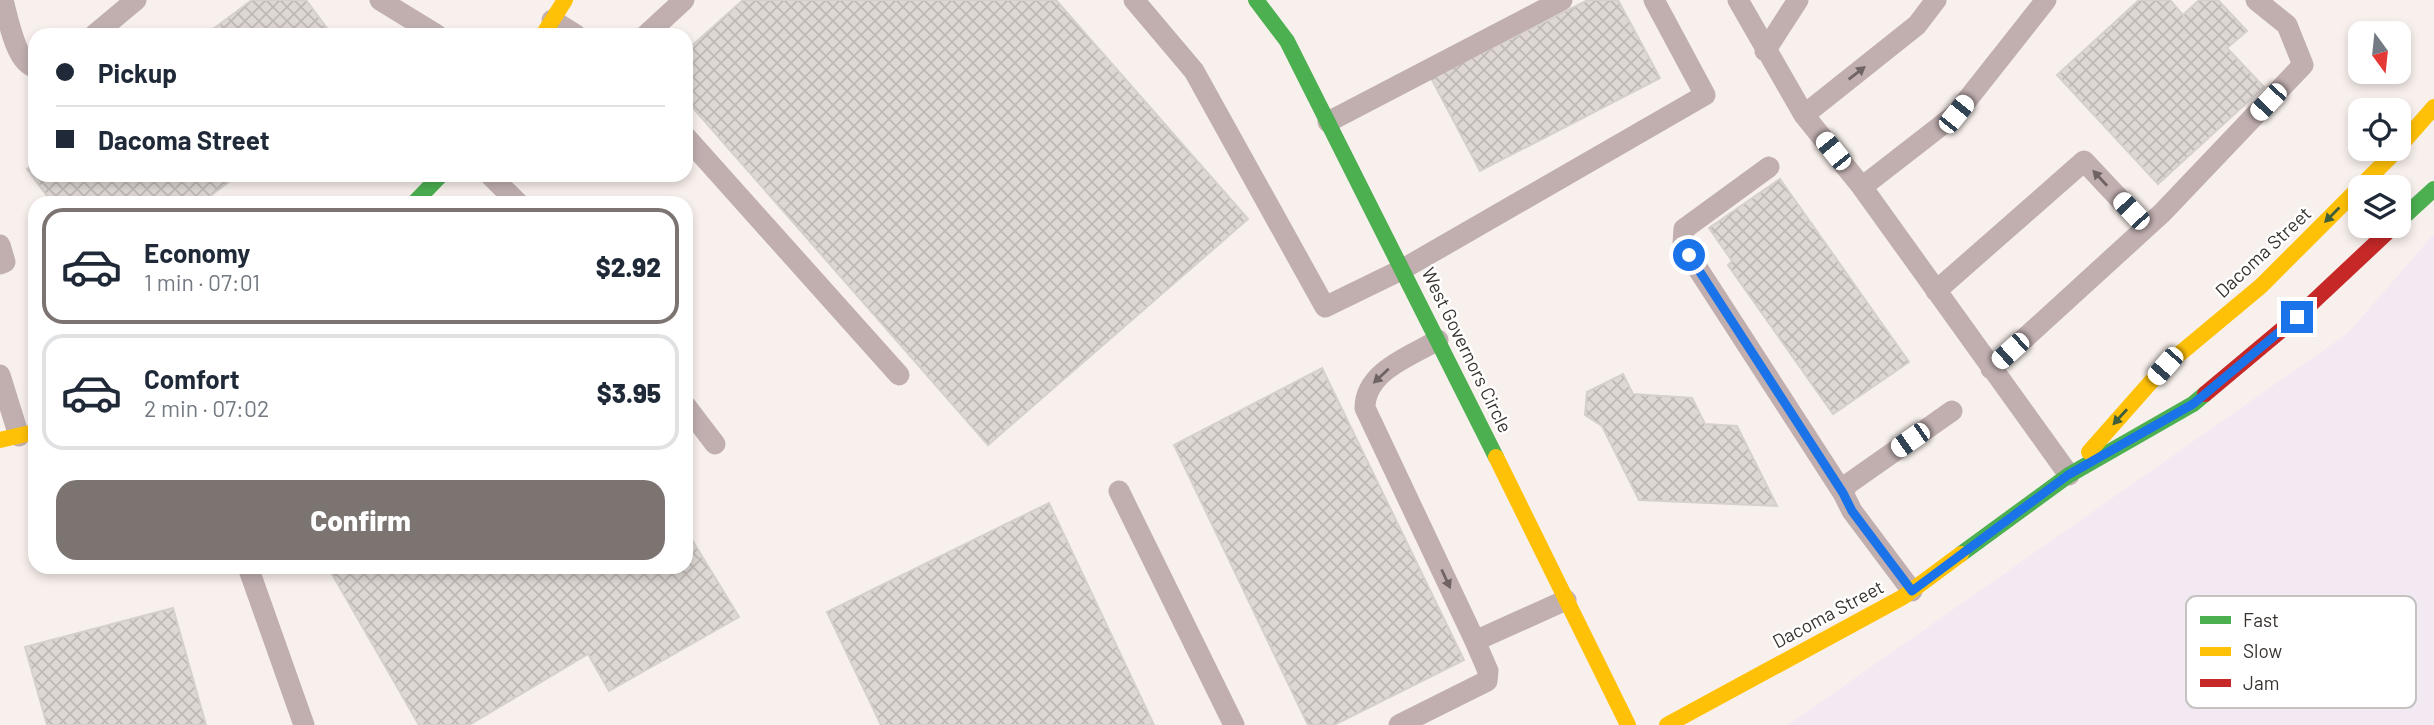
<!DOCTYPE html>
<meta charset="utf-8">
<style>
body{margin:0;font-family:Barlow,sans-serif;background:#f6f6f7;color:#1f2937;height:100vh;display:flex;flex-direction:column;font-size:26px;white-space:nowrap}
*{box-sizing:border-box;margin:0}
p{font-size:23px;color:#747a83}
.icon{flex:none;width:38px;height:38px;fill:none;stroke:currentColor;stroke-width:2;stroke-linecap:round;stroke-linejoin:round}
.map{position:relative;flex:1;overflow:hidden}
.side{position:absolute;left:28px;top:196px;width:665px;height:378px;display:flex;flex-direction:column;background:#fff;border-radius:21px;box-shadow:0 4px 10px #0003}
.side>*{flex:none}
.guide{position:absolute;left:28px;top:28px;width:665px;height:154px;border-radius:21px;box-shadow:0 4px 10px #0003;display:grid;align-content:center;height:154px;padding:0 28px;background:#fff}
.needle{width:46px;rotate:165deg}
.controls{position:absolute;left:2348px;top:21px;display:grid;gap:14px}
.controls a{display:grid;place-items:center;width:63px;height:63px;border-radius:14px;background:#fff;box-shadow:0 4px 10px #0003;font-size:35px}
.end{position:absolute;width:32px;height:32px;margin:-16px;border:9px solid #1a73e8;background:#fff;box-shadow:0 0 0 4px #fff}
.from{border-radius:50%}
.car{position:absolute;width:21px;height:42px;margin:-21px -10px;border-radius:9px;box-shadow:0 0 5px 2px #0007;background:linear-gradient(#fff 24%,#345 0 40%,#fff 0 76%,#345 0 86%,#fff 0)}
.guide b{display:flex;align-items:center;gap:24px;height:66px;font-size:26px}
.guide b+b{border-top:2px solid #e0e1e3}
.guide i{width:18px;height:18px;background:#1f2937}
ul{padding:12px 0 0;list-style:none}
li{display:flex;align-items:center;gap:21px;height:116px;margin:0 14px 10px;padding:0 14px;border:4px solid #e0e1e3;border-radius:21px}
li div{flex:1}
li b{display:block;font-size:26px}
li em{font-style:normal;font-weight:800}
li.selected{border-color:#7b7471}
li>.icon{width:63px;height:63px;stroke-width:1.5}
.button{display:flex;gap:14px;margin-top:auto;padding:14px 28px}
.button a{flex:1;height:80px;border-radius:21px;background:#7b7471;color:#fff;font-size:28px;font-weight:800;line-height:80px;text-align:center}
.map>svg:first-child{display:block}
</style>
<div class="map">
<svg width="2434" height="725" viewBox="0 0 2434 725">
<defs>
<pattern id="building-cross-hatch" width="8" height="8" patternUnits="userSpaceOnUse" patternTransform="scale(1.75)"><rect width="8" height="8" fill="#ded7d4"/><path d="M0 0l8 8M0 8l8-8" fill="none" stroke="#bfb9b6"/></pattern>
</defs>
<rect width="100%" height="100%" fill="#f8f0ec"/>
<path fill="#f2e9f3" d="M2434 234V725H1788L2348 333Z"/>
<path fill="url(#building-cross-hatch)" stroke="#d6d0cd" stroke-width="2" d="M252 0H306L332 35H205Z
M743 0H1056L1248 219 988 445 686 100V51Z
M1588 0H1618L1660 78 1480 171 1431 78Z
M2139 0H2170L2183 15 2199 0H2218L2247 31 2227 48 2264 87 2158 184 2057 75Z
M35 163V175H238L201 203H58L54 197 50 200 27 169Z
M1780 179 1909 362 1833 414 1728 265 1732 261 1709 228Z
M1322 368 1464 660 1334 725H1308L1174 445Z
M1623 374 1633 394 1692 398 1705 424 1737 426 1777 506 1639 500 1602 426 1585 415 1587 392Z
M1049 503 1154 725H881L827 612Z
M686 530 739 617 609 691 588 654 469 725H419L328 567H686Z
M173 608 206 725H47L25 647Z"/>
<g fill="none" stroke-linecap="round" stroke-linejoin="round">
<path stroke="#c1afb0" stroke-width="21" d="M3 0C8 18 16 64 35 67
M380 0 437 35
M1134 0 1194 71 1325 307 1403 269 1705 95 1654 0
M1738 0 1804 115 1862 187 2069 475
M552 20 576 35
M94 35 136 0
M646 35 684 0
M1765 51 1798 0
M1804 115 1917 25 1936 0
M1328 122 1562 0
M686 137 899 375
M1769 167 1684 229 1683 243 1689 255 1843 493
M490 175 518 203
M1862 187 1956 114 2046 0
M0 245 5 262 0 264
M1936 291 2084 161 2146 227
M1438 340C1411 356 1365 371 1365 408L1475 641
M1991 369 2162 213 2303 65 2287 25 2256 0
M0 375 19 436
M686 406 715 444
M1119 491 1234 725
M248 567 304 725
M1912 591 1852 511 1843 493 1848 484 1952 411
M1399 725 1487 681 1488 671 1475 641 1566 600"/>
<path stroke="#4caf50" stroke-width="16" d="M1256 0 1287 41 1496 457
M414 203 441 175
M2399 221 2434 189
M1961 554 2069 475 2193 404 2205 394"/>
<path stroke="#ffc107" stroke-width="16" d="M543 35 565 0
M2399 147 2434 107
M0 440 35 432
M2089 452 2165 366 2261 286 2398 149
M1496 457 1628 725
M1667 725 1903 597 1961 554"/>
<path stroke="#c62828" stroke-width="16" d="M2205 394 2297 317 2394 226"/>
</g>
<defs><path id="oneway-solid" d="M-6-.8H1V-3.2L6.5 0L1 3.2V.8H-6Z" transform="scale(1.75)"/></defs>
<g fill="#6f6463">
<use href="#oneway-solid" transform="translate(1857 73) rotate(-38)"/>
<use href="#oneway-solid" transform="translate(2100 178) rotate(-133)"/>
<use href="#oneway-solid" transform="translate(1381 376) rotate(137)"/>
<use href="#oneway-solid" transform="translate(1446 579) rotate(65)"/>
</g>
<g fill="#3f5e3b">
<use href="#oneway-solid" transform="translate(2332 215) rotate(135)"/>
<use href="#oneway-solid" transform="translate(2120 417) rotate(132)"/>
</g>
<g fill="none" stroke-linecap="round" stroke-linejoin="round">
<path stroke="#1a73e8" stroke-width="9" d="M1689 255 1843 493 1852 511 1912 591 2068 475 2193 404 2297 317"/>
</g>
<g text-anchor="middle" stroke-width="5" stroke-linejoin="round" paint-order="stroke">
<g font-size="19" fill="#38322f" stroke="#fff">
<text transform="translate(2263 252) rotate(-43)" y="7">Dacoma Street</text>
<text transform="translate(1467 350) rotate(64)" y="7">West Governors Circle</text>
<text transform="translate(1828 614) rotate(-28)" y="7">Dacoma Street</text>
</g>
</g>
<rect x="2186" y="596" width="230" height="112" rx="10" fill="#fff" stroke="#c3c2c1" stroke-width="2"/>
<rect x="2200" y="616" width="31" height="8" fill="#4caf50"/>
<rect x="2200" y="647" width="31" height="9" fill="#ffc107"/>
<rect x="2200" y="679" width="31" height="8" fill="#c62828"/>
<g font-size="19" fill="#38322f">
<text x="2243" y="627">Fast</text>
<text x="2243" y="658">Slow</text>
<text x="2243" y="690">Jam</text>
</g>
</svg>
<div class="controls">
<a><svg class="needle" viewBox="-14 -14 28 28"><path d="M0-13l5 13h-10z" fill="#e53935"/><path d="M0 13l5-13h-10z" fill="#747a83"/></svg></a>
<a><svg class="icon" aria-label="locate" viewBox="0 0 24 24"><circle cx="12" cy="12" r="6"/><path d="M12 2v4M12 18v4M2 12h4M18 12h4"/></svg></a>
<a><svg class="icon" aria-label="layers" viewBox="0 0 24 24"><path d="M12 4l9 5-9 5-9-5zM3 14l9 5 9-5"/></svg></a>
</div>
<i class="end from" style="left:1689px;top:255px"></i>
<i class="end" style="left:2297px;top:317px"></i>
<i class="car" style="left:2268px;top:102px;rotate:223deg"></i>
<i class="car" style="left:1956px;top:114px;rotate:39deg"></i>
<i class="car" style="left:1833px;top:151px;rotate:321deg"></i>
<i class="car" style="left:2131px;top:211px;rotate:317deg"></i>
<i class="car" style="left:2010px;top:351px;rotate:228deg"></i>
<i class="car" style="left:2165px;top:366px;rotate:221deg"></i>
<i class="car" style="left:1910px;top:440px;rotate:235deg"></i>
<div class="guide">
<b><i class="from"></i>Pickup</b>
<b><i></i>Dacoma Street</b>
</div>
<section class="side">
<ul>
<li class="selected"><svg class="icon" aria-label="car" viewBox="0 0 24 24"><path d="M5 17H2v-5l4-1 3-4h7l3 4 3 1v5h-3M9 17h6M6 11h13"/><circle cx="7" cy="17" r="2"/><circle cx="17" cy="17" r="2"/></svg><div><b>Economy</b><p>1 min · 07:01</p></div><em>$2.92</em></li>
<li><svg class="icon" aria-label="car" viewBox="0 0 24 24"><path d="M5 17H2v-5l4-1 3-4h7l3 4 3 1v5h-3M9 17h6M6 11h13"/><circle cx="7" cy="17" r="2"/><circle cx="17" cy="17" r="2"/></svg><div><b>Comfort</b><p>2 min · 07:02</p></div><em>$3.95</em></li>
</ul>
<div class="button"><a>Confirm</a></div>
</section>
</div>
